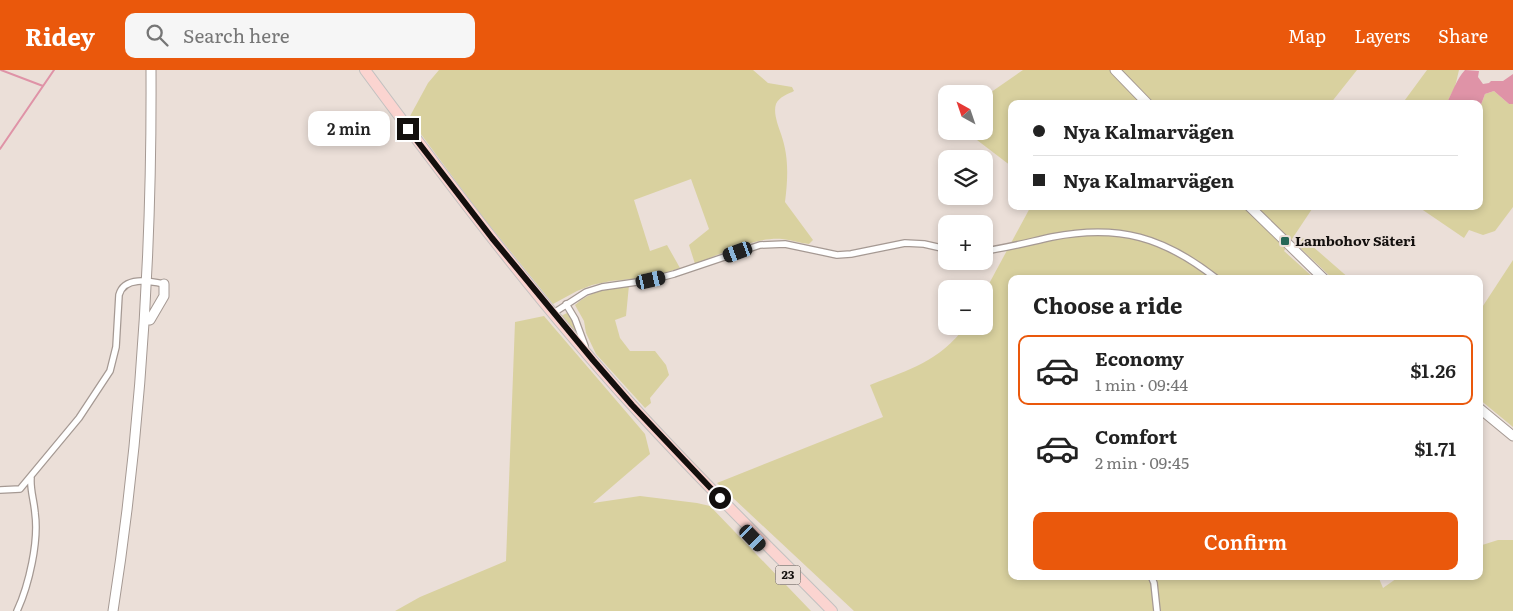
<!DOCTYPE html>
<meta charset="utf-8">
<style>
body{margin:0;font-family:Literata,serif;background:#f6f6f6;color:#222;height:100vh;display:flex;flex-direction:column;font-size:19px;white-space:nowrap}
*{box-sizing:border-box;margin:0}
p{font-size:16px;color:#767676}
.icon{flex:none;width:28px;height:28px;fill:none;stroke:currentColor;stroke-width:2;stroke-linecap:round;stroke-linejoin:round}
.map{position:relative;flex:1;overflow:hidden}
.drawer{position:absolute;left:1008px;top:205px;width:475px;height:305px;display:flex;flex-direction:column;background:#fff;border-radius:10px;box-shadow:0 2px 8px #0003}
.drawer>*{flex:none}
.banner{position:absolute;left:1008px;top:30px;width:475px;height:110px;border-radius:10px;box-shadow:0 2px 8px #0003;display:grid;align-content:center;height:110px;padding:0 25px;background:#fff}
.needle{width:32px;rotate:320deg}
.fabs{position:absolute;left:938px;top:15px;display:grid;gap:10px}
.fabs a{display:grid;place-items:center;width:55px;height:55px;border-radius:10px;background:#fff;box-shadow:0 2px 8px #0003;font-size:25px}
.end{position:absolute;width:22px;height:22px;margin:-11px;border:6px solid #130f0d;background:#fff;box-shadow:0 0 0 2px #fff}
.from{border-radius:50%}
.bubble{position:absolute;height:35px;border-radius:10px;background:#fff;box-shadow:0 2px 8px #0003;font-size:16px;font-weight:600;line-height:35px;text-align:center}
.car{position:absolute;width:15px;height:30px;margin:-15px -8px;border-radius:6px;box-shadow:0 0 4px 1px #0007;background:linear-gradient(#222 24%,#8ab4d8 0 40%,#222 0 76%,#8ab4d8 0 86%,#222 0)}
.banner b{display:flex;align-items:center;gap:18px;height:48px;font-size:19px}
.banner b+b{border-top:1px solid #e0e0e0}
.banner i{width:12px;height:12px;background:#222}
ul{padding:0;list-style:none}
li{display:flex;align-items:center;gap:15px;height:70px;margin:0 10px 8px;padding:0 15px;border:2px solid transparent;border-radius:10px}
li div{flex:1}
li b{display:block;font-size:19px}
li em{font-style:normal;font-weight:600}
li.on{border-color:#ea580c}
li>.icon{width:45px;height:45px;stroke-width:1.5}
h2{padding:0 25px;font-size:22px;line-height:60px}
.primary-button{display:flex;gap:10px;margin-top:auto;padding:10px 25px}
.primary-button a{flex:1;height:58px;border-radius:10px;background:#ea580c;color:#fff;font-size:20px;font-weight:600;line-height:58px;text-align:center}
header{display:flex;align-items:center;gap:30px;box-sizing:border-box;height:70px;padding:0 25px;background:#ea580c;color:#fff}
header strong{font-size:24px}
nav{display:flex;gap:28px;margin-inline-start:auto;font-size:18px}
.search{width:350px;height:45px;background:#f6f6f6;display:flex;align-items:center;gap:12px;box-sizing:border-box;padding:0 18px;border-radius:10px;color:#767676;font-size:19px}
.map>svg:first-child{display:block}
</style>
<header>
<strong>Ridey</strong>
<div class="search"><svg class="icon" aria-label="search" viewBox="0 0 24 24"><circle cx="10" cy="10" r="6"/><path d="M15 15l6 6"/></svg>Search here</div>
<nav><a>Map</a><a>Layers</a><a>Share</a></nav>
</header>
<div class="map">
<svg width="1513" height="541" viewBox="0 0 1513 541">
<rect width="100%" height="100%" fill="#ebdfd8"/>
<path fill="#d9d19f" d="M439 0H753L768 13 792 17 794 21C788 24 779 27 776 34 773 43 778 55 781 64 789 87 788 108 785 132L813 170 809 174C800 173 791 170 782 169 754 167 721 184 695 194L689 175 709 159 691 109 634 130 650 181 667 175 680 198 653 207 611 211 592 215 577 221 553 234 478 141 409 48 428 13Z
M1023 0H1111L1142 34H1011V96L977 70 963 65V61H984V27Z
M1121 0H1357L1330 34H1154Z
M1427 0H1459L1455 17 1446 34H1402Z
M1494 21 1509 34H1513V137L1495 161 1483 165 1469 160 1464 168 1417 136H1479V40L1485 24Z
M1031 136H1314L1284 181 1315 209H1011V506H1378L1383 518 1400 506H1479V476L1498 470H1513V541H854L717 413 883 347 870 315C911 299 938 292 966 256H984V223Z
M1303 168 1350 209H1333L1297 175Z
M1513 190V357L1479 329V242Z
M629 215 626 246 615 250 620 268 630 281H655L666 295 669 305 650 328 651 333 645 338 596 284 586 263 584 251 575 235C590 221 609 218 629 215Z
M567 243C575 249 576 260 579 270L561 246Z
M544 246 645 364 650 384 593 433 640 426 697 433 710 436 811 541H395L420 527 506 491 515 252Z"/>
<path fill="#df93a7" d="M1465 0 1479 1 1478 7 1483 14 1489 13 1491 11H1503L1513 4V34H1509L1494 21 1485 24 1479 40V34H1446C1453 22 1456 10 1465 0Z"/>
<g fill="none" stroke-linecap="round" stroke-linejoin="round">
<path stroke="#df93a7" stroke-width="2" d="M1 0 43 16
M0 79 54 0"/>
<defs>
<path id="street" d="M984 181C1007 178 1029 172 1052 167 1119 154 1164 167 1217 209
M566 234 575 249 585 276
M552 244 586 222 602 217 651 210 674 204 760 175 785 174 837 185 851 184 905 173 924 174 946 179
M0 420 20 419 79 348 110 301 116 277 119 225C124 206 149 211 164 214
M1151 506 1154 513 1157 541
M17 541C29 515 39 471 35 443 34 430 30 420 31 408"/>
<path id="secondary" d="M1115 0 1148 34
M1249 136 1324 209
M150 250 164 226V214
M1479 338 1513 366
M113 541C141 362 152 181 151 0"/>
<path id="primary" d="M365 0C450 115 536 229 632 335 696 406 765 473 832 541"/>
</defs>
<use href="#street" stroke="#a59993" stroke-width="8"/>
<use href="#secondary" stroke="#a59993" stroke-width="11"/>
<use href="#primary" stroke="#c2c1c0" stroke-width="12"/>
<use href="#street" stroke="#fff" stroke-width="5.5"/>
<use href="#secondary" stroke="#fff" stroke-width="9"/>
<use href="#primary" stroke="#fbd4d0" stroke-width="10"/>
</g>
<g fill="none" stroke-linecap="round" stroke-linejoin="round">
<path stroke="#130f0d" stroke-width="6" d="M408 59 492 168 593 290 632 335 720 428"/>
</g>
<rect fill="#266857" stroke="#ebdfd8" stroke-width="2" x="1280" y="166" width="10" height="10" rx="2.5"/>
<g text-anchor="middle" stroke-width="4" stroke-linejoin="round" paint-order="stroke">
<rect fill="#ebdfd8" stroke="#544d4a" stroke-width="1" x="775.5" y="495.5" width="25" height="19" rx="4"/>
<g font-size="12" font-weight="bold" fill="#130f0d">
<text x="788" y="509">23</text>
</g>
<g font-size="14" font-weight="bold" fill="#130f0d" stroke="#ebdfd8" text-anchor="start">
<text x="1295" y="176">Lambohov Säteri</text>
</g>
</g>
</svg>
<div class="fabs">
<a><svg class="needle" viewBox="-14 -14 28 28"><path d="M0-13l5 13h-10z" fill="#e53935"/><path d="M0 13l5-13h-10z" fill="#767676"/></svg></a>
<a><svg class="icon" aria-label="layers" viewBox="0 0 24 24"><path d="M12 4l9 5-9 5-9-5zM3 14l9 5 9-5"/></svg></a>
<a>+</a>
<a>−</a>
</div>
<i class="end from" style="left:720px;top:428px"></i>
<i class="end" style="left:408px;top:59px"></i>
<div class="bubble" style="left:308px;top:41px;width:82px">2 min</div>
<i class="car" style="left:738px;top:182px;rotate:250deg"></i>
<i class="car" style="left:651px;top:210px;rotate:77deg"></i>
<i class="car" style="left:753px;top:468px;rotate:136deg"></i>
<div class="banner">
<b><i class="from"></i>Nya Kalmarvägen</b>
<b><i></i>Nya Kalmarvägen</b>
</div>
<section class="drawer">
<h2>Choose a ride</h2>
<ul>
<li class="on"><svg class="icon" aria-label="car" viewBox="0 0 24 24"><path d="M5 17H2v-5l4-1 3-4h7l3 4 3 1v5h-3M9 17h6M6 11h13"/><circle cx="7" cy="17" r="2"/><circle cx="17" cy="17" r="2"/></svg><div><b>Economy</b><p>1 min · 09:44</p></div><em>$1.26</em></li>
<li><svg class="icon" aria-label="car" viewBox="0 0 24 24"><path d="M5 17H2v-5l4-1 3-4h7l3 4 3 1v5h-3M9 17h6M6 11h13"/><circle cx="7" cy="17" r="2"/><circle cx="17" cy="17" r="2"/></svg><div><b>Comfort</b><p>2 min · 09:45</p></div><em>$1.71</em></li>
</ul>
<div class="primary-button"><a>Confirm</a></div>
</section>
</div>
